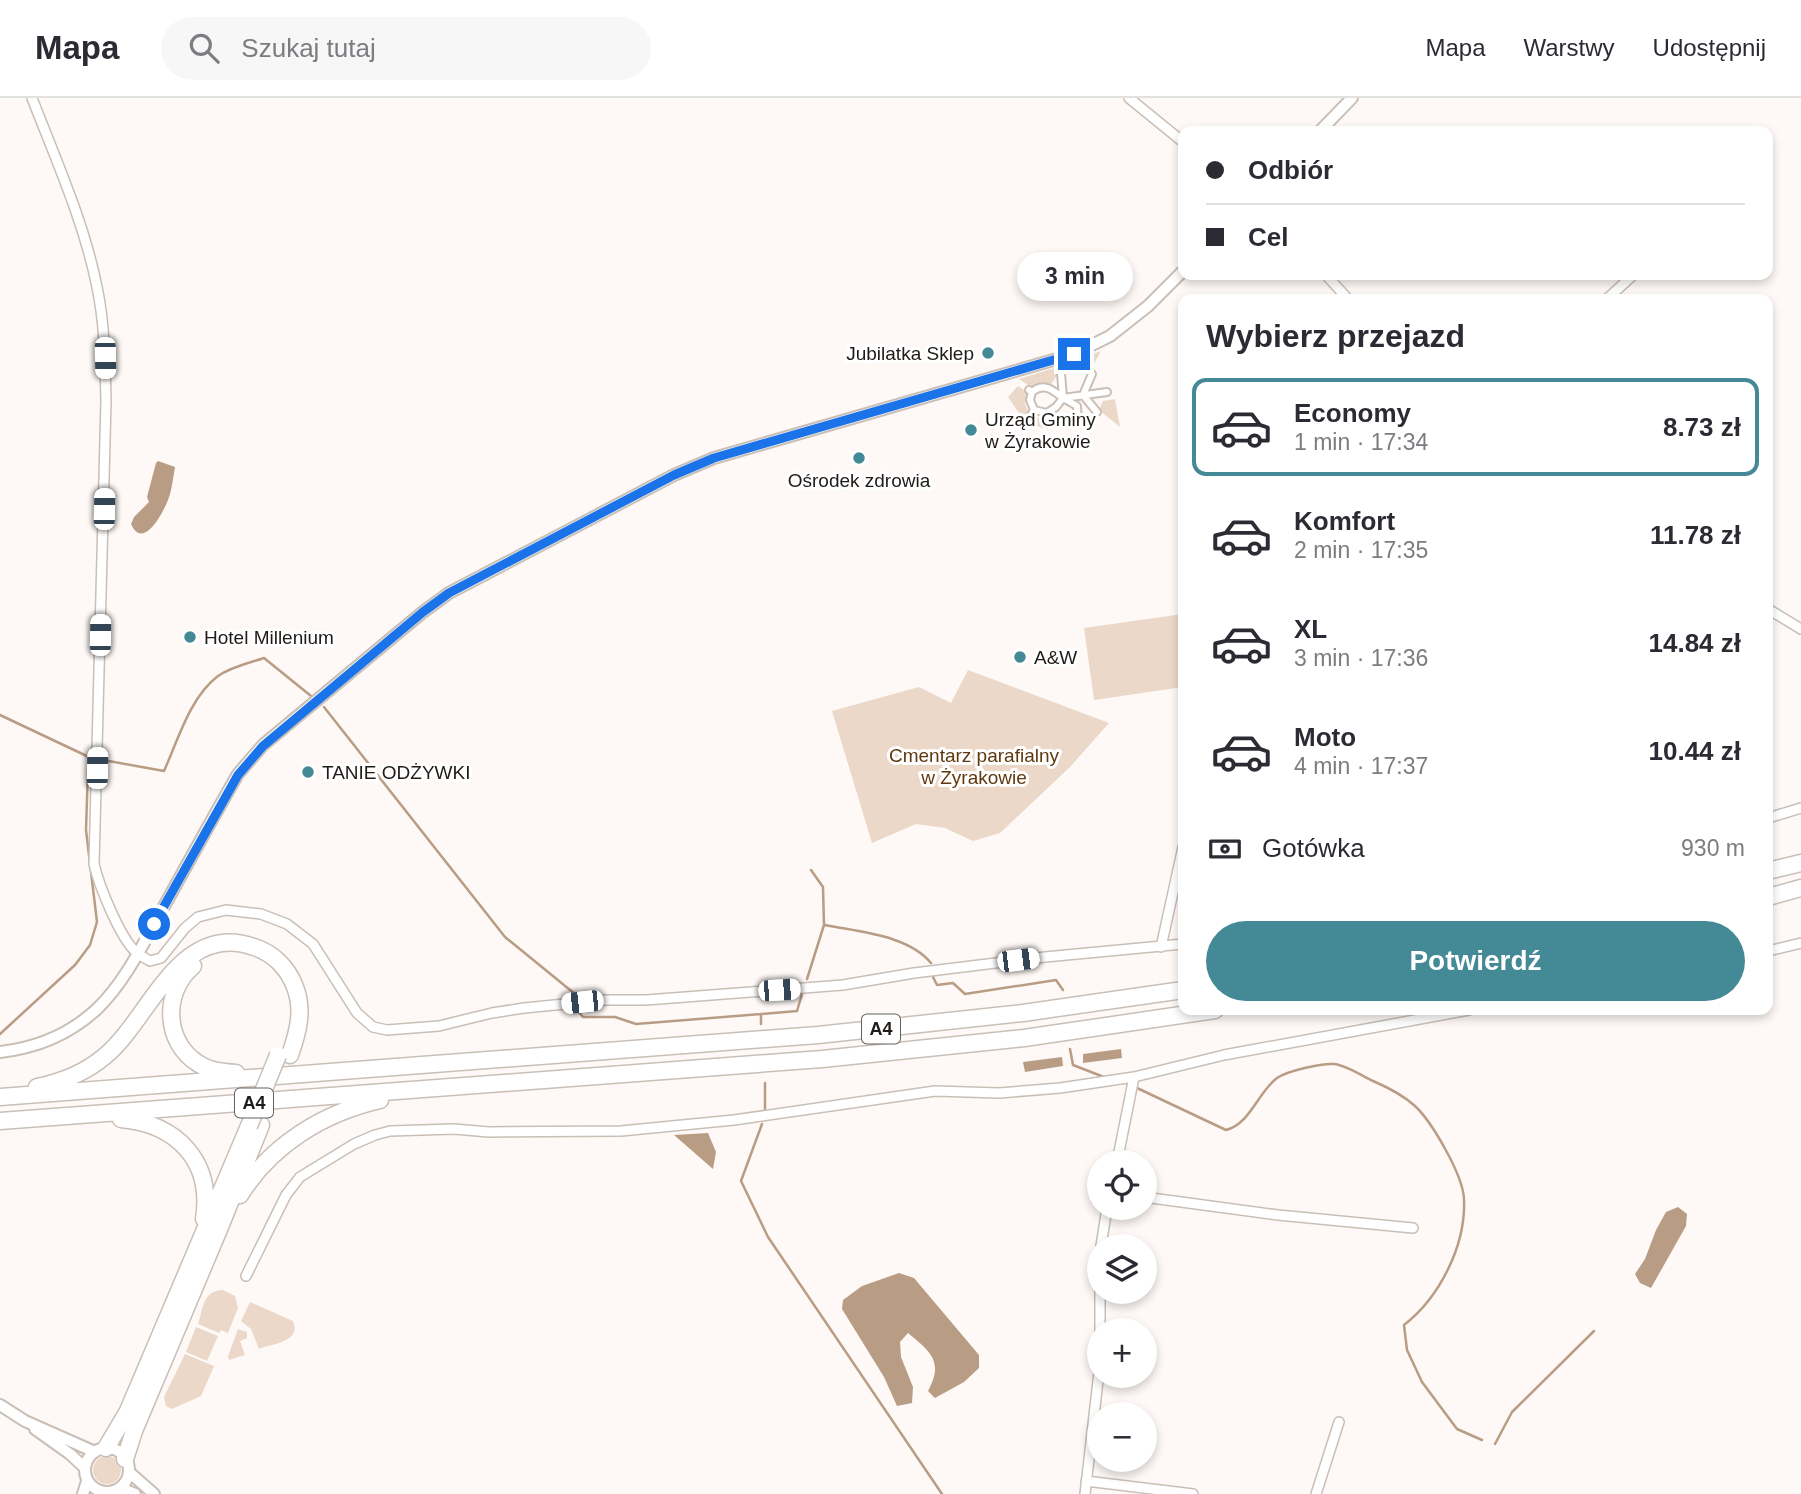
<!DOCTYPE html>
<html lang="pl">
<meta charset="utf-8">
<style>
body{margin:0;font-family:Arial,sans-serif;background:#f7f7f7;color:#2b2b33;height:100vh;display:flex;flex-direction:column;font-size:26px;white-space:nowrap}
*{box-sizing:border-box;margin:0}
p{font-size:23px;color:#7c7c81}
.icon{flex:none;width:38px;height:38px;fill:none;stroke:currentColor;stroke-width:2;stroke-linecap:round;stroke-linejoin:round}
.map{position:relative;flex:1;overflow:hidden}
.drawer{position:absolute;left:1178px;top:196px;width:595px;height:721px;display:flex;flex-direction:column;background:#fff;border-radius:14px;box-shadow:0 4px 10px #0003}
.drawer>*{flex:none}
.guide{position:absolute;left:1178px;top:28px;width:595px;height:154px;border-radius:14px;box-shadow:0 4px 10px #0003;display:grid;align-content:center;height:154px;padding:0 28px;background:#fff}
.fabs{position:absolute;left:1087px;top:1052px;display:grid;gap:14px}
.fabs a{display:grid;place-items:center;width:70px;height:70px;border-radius:50%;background:#fff;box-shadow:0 4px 10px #0003;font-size:35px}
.end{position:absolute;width:32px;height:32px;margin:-16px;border:9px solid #1a73e8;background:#fff;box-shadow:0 0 0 4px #fff}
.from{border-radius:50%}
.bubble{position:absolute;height:49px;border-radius:24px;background:#fff;box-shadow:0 4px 10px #0003;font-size:23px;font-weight:700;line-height:49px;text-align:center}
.car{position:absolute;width:21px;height:42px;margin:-21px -10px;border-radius:9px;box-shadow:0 0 5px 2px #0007;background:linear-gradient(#fff 24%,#345 0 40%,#fff 0 76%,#345 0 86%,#fff 0)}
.guide b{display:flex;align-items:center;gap:24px;height:66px;font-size:26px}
.guide b+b{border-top:2px solid #e1e1e2}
.guide i{width:18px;height:18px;background:#2b2b33}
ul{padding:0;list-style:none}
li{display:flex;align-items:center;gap:21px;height:98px;margin:0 14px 10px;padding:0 14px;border:4px solid transparent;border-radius:14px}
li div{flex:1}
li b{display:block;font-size:26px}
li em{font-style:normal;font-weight:700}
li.current{border-color:#448996}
li>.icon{width:63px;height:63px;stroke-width:1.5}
h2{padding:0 28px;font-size:32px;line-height:84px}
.pay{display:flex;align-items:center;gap:18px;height:77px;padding:0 28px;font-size:26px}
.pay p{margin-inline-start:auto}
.primary-button{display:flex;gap:14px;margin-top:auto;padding:14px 28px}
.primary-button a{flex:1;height:80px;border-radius:42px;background:#448996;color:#fff;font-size:28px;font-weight:700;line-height:80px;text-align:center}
header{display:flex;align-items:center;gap:42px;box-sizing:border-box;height:98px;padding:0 35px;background:#fff;border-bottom:2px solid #e1e1e2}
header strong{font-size:33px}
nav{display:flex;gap:38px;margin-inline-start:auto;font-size:24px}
.search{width:490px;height:63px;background:#f7f7f7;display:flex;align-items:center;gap:18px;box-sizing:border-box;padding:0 24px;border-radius:38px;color:#7c7c81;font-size:26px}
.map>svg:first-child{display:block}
</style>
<header>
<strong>Mapa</strong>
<div class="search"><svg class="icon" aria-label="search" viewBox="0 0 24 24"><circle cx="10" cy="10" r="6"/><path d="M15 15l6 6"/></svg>Szukaj tutaj</div>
<nav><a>Mapa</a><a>Warstwy</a><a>Udostępnij</a></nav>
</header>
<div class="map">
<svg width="1801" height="1396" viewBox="0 0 1801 1396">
<rect width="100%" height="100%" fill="#fef9f6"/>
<path fill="#ebd8c8" d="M1101 253 1089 275 1081 273 1064 274 1062 268Z
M1057 269 1059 275 1051 286 1041 284 1031 289 1019 281Z
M1018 288 1027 294 1025 306 1029 315 1024 322 1008 299Z
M1115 301 1120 329 1099 312 1103 303Z
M1056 316 1067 324V328L1043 330 1029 325 1034 319 1048 320Z
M1183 516V589L1094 602 1084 530Z
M968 572 1109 625 1070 669 1000 735 973 743 945 730 916 726 872 745 832 613 919 589 951 605Z
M223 1192 235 1198 238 1210 228 1235 221 1232 219 1235 198 1226C203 1213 202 1192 223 1192Z
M250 1204 293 1223C302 1244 272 1246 259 1251L251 1231 241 1223Z
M196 1229 218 1238 207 1263 186 1254Z
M238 1231 247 1234V1240L240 1243 245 1257 229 1262 228 1258Z
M185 1256 214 1268 201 1298 172 1311 166 1308 164 1299Z
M93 1372a14 14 0 1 1 28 0a14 14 0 1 1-28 0Z"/>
<path fill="#b99c84" d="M158 363 175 369C173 380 172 392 168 402 163 415 143 453 131 426L134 419 149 404 147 399 156 365Z
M1121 951 1122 960 1083 965V956Z
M1062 959 1063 968 1025 974 1023 964Z
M708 1035 716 1054 713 1071 674 1037Z
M1678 1109 1687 1116 1686 1128 1651 1190 1640 1185 1635 1176 1645 1161 1656 1132 1666 1114Z
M899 1175 914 1180 979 1257V1270L964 1284 935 1300 928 1293C944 1264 931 1254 908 1235L900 1244 901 1259 913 1289 912 1305 897 1308 884 1279 842 1211 843 1202 862 1188Z"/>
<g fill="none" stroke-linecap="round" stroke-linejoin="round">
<path stroke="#b99c84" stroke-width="2.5" d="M324 609 505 839 575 896
M0 617 91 660
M103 662 164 673C178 642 190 599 218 578 231 569 249 565 264 560L311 598
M825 827C859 834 908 837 931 865
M933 879 937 887 953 885 965 896 1056 882 1063 892
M807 881 824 827 823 789 811 772
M577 912 583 919H615L636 926 761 916
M761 926V916L797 913 802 896
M0 936 75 867 90 847 97 824 86 732 88 670
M1070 951 1073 967 1104 979
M1137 990 1226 1032C1251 1025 1258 994 1277 980 1287 973 1322 965 1334 966 1346 967 1362 978 1373 983 1387 989 1404 998 1415 1008 1432 1024 1463 1077 1464 1101 1466 1147 1440 1199 1404 1227L1407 1252 1422 1284 1457 1331 1482 1342
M765 1011V985
M762 1026 741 1083 768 1139 942 1396
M1495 1346 1512 1314 1594 1233"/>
<defs>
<path id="pedestrian" d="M1061 275 1063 300 1077 308 1078 326
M1092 276 1083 297 1097 314
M1029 292 1032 294 1030 302 1034 312 1031 317
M1032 294C1044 284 1053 292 1063 300L1107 294
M1034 312 1047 315 1056 309 1063 300"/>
<path id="minor" d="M32 0C56 62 84 124 97 189 105 227 105 265 106 303L94 766C99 788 120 839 135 853 139 857 145 860 150 863L161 860 185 830 198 819 226 812 261 816 287 826 313 846 357 915 373 929 387 932 439 928 492 915 524 910 606 902H646L843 887 914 875 1045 859 1183 846
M1129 0 1183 44
M1326 177 1348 201
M1607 201 1632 178
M1768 511 1801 531
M1768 720 1801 710
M1161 849 1183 749
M1768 853 1801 845
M1117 1064 1134 979
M1144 1099 1278 1117 1413 1130
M1101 1148 1107 1110
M246 1178 286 1097 300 1079 354 1046 375 1037 390 1033 454 1031 489 1034 621 1033 734 1022 935 993 999 995 1060 990 1134 979 1224 957 1469 912
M1100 1194V1232
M1086 1383 1193 1396
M1085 1396 1099 1274
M1316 1396 1339 1324"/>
<path id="tertiary" d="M1320 33 1352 0
M0 954C36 950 70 936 97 911 125 884 143 846 162 812 187 767 212 721 238 676L263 647 423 514 449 495 674 377 714 360 1074 256 1110 238 1148 208 1183 173
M0 1307 25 1323 95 1354
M35 1331 70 1356 85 1370
M85 1372a22 22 0 1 1 44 0a22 22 0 1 1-44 0Z
M129 1374 154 1396
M120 1390 135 1396
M83 1396 87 1383"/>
<path id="motorway" d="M1768 773 1801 765
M1768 799 1801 790
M193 868C162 894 164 945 199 966 210 973 223 974 236 975
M37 989C62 984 85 975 105 958 150 921 179 822 254 849 273 855 288 870 295 889 304 912 298 934 290 957
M0 999 818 937 1023 915 1183 892
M121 1021C177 1026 213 1063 204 1121
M0 1023 822 961 1024 940 1215 912
M240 1097C271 1047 323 1015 380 1002
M106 1350 128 1313 249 1028
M125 1361 134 1333 220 1129 261 1027"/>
</defs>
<use href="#pedestrian" stroke="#c9bfb7" stroke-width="10"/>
<use href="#minor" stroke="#c9bfb7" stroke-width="12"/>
<use href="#tertiary" stroke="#c9bfb7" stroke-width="14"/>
<use href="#motorway" stroke="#c9bfb7" stroke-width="19"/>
<use href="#pedestrian" stroke="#fff" stroke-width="6"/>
<use href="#minor" stroke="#fff" stroke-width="9"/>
<use href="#tertiary" stroke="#fff" stroke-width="10"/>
<use href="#motorway" stroke="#fff" stroke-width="16"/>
<defs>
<path id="motorway-bridge" d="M249 1028 278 957"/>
</defs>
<use href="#motorway-bridge" stroke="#c9bfb7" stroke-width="19" stroke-linecap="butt"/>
<use href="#motorway-bridge" stroke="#fff" stroke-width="16"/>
</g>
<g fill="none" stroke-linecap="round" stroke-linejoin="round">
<path stroke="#1a73e8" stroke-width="9" d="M154 826 238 677 263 648 423 514 449 495 674 377 714 360 1074 256"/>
</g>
<g fill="#448996" stroke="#fff" stroke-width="2.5">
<circle cx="988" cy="255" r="7"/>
<circle cx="971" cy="332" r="7"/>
<circle cx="859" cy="360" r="7"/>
<circle cx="190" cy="539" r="7"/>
<circle cx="1020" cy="559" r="7"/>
<circle cx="308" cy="674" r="7"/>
</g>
<g text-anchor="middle" stroke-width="6" stroke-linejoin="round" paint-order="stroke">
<g fill="#fff" stroke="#625f5d" stroke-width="2">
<rect x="862" y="916.5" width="38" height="29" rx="5"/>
<rect x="235" y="990.5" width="38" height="29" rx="5"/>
</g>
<g font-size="18" font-weight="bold" fill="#1f1b18">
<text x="881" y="937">A4</text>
<text x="254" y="1011">A4</text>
</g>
<g font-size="19" fill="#1f1b18" stroke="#fff" text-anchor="start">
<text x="974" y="262" text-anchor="end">Jubilatka Sklep</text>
<text x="985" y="328">Urząd Gminy<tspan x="985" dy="22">w Żyrakowie</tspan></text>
<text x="859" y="389" text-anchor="middle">Ośrodek zdrowia</text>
<text x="204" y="546">Hotel Millenium</text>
<text x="1034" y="566">A&amp;W</text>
<text x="322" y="681">TANIE ODŻYWKI</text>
</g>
<g font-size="19" fill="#61390f" stroke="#fff">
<text x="974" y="664">Cmentarz parafialny<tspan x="974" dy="22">w Żyrakowie</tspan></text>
</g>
</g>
</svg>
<div class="fabs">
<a><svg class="icon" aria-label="locate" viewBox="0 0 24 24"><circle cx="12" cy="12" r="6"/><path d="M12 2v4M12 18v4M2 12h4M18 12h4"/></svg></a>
<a><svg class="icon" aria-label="layers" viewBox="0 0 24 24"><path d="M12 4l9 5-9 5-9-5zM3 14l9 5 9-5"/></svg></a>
<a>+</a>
<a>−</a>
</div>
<i class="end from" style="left:154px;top:826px"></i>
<i class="end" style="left:1074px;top:256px"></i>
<div class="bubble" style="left:1017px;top:154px;width:116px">3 min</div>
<i class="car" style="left:105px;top:260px;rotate:179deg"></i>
<i class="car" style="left:104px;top:411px;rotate:1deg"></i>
<i class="car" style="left:100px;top:537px;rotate:1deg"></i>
<i class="car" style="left:97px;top:670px;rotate:1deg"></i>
<i class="car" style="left:1018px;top:862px;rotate:83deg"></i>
<i class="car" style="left:779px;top:892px;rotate:86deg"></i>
<i class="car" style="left:582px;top:904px;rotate:264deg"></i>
<div class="guide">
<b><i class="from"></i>Odbiór</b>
<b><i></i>Cel</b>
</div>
<section class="drawer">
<h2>Wybierz przejazd</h2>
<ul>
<li class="current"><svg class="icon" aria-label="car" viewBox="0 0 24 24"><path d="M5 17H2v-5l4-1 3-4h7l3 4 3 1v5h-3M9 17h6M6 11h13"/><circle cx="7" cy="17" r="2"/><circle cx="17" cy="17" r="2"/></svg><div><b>Economy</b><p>1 min · 17:34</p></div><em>8.73 zł</em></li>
<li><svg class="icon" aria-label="car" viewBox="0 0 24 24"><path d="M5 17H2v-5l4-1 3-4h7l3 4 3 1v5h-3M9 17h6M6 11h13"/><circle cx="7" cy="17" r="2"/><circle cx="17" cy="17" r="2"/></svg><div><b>Komfort</b><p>2 min · 17:35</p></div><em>11.78 zł</em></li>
<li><svg class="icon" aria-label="car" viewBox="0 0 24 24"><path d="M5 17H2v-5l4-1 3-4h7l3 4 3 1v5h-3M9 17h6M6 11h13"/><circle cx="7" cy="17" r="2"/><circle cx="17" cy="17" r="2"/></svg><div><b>XL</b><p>3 min · 17:36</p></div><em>14.84 zł</em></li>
<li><svg class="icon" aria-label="car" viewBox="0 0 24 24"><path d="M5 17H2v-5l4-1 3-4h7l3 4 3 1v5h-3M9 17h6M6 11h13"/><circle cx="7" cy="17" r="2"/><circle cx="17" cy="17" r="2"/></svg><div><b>Moto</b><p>4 min · 17:37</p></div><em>10.44 zł</em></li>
</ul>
<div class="pay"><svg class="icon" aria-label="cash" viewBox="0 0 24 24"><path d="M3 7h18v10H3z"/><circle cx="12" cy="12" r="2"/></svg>Gotówka<p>930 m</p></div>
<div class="primary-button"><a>Potwierdź</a></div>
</section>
</div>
